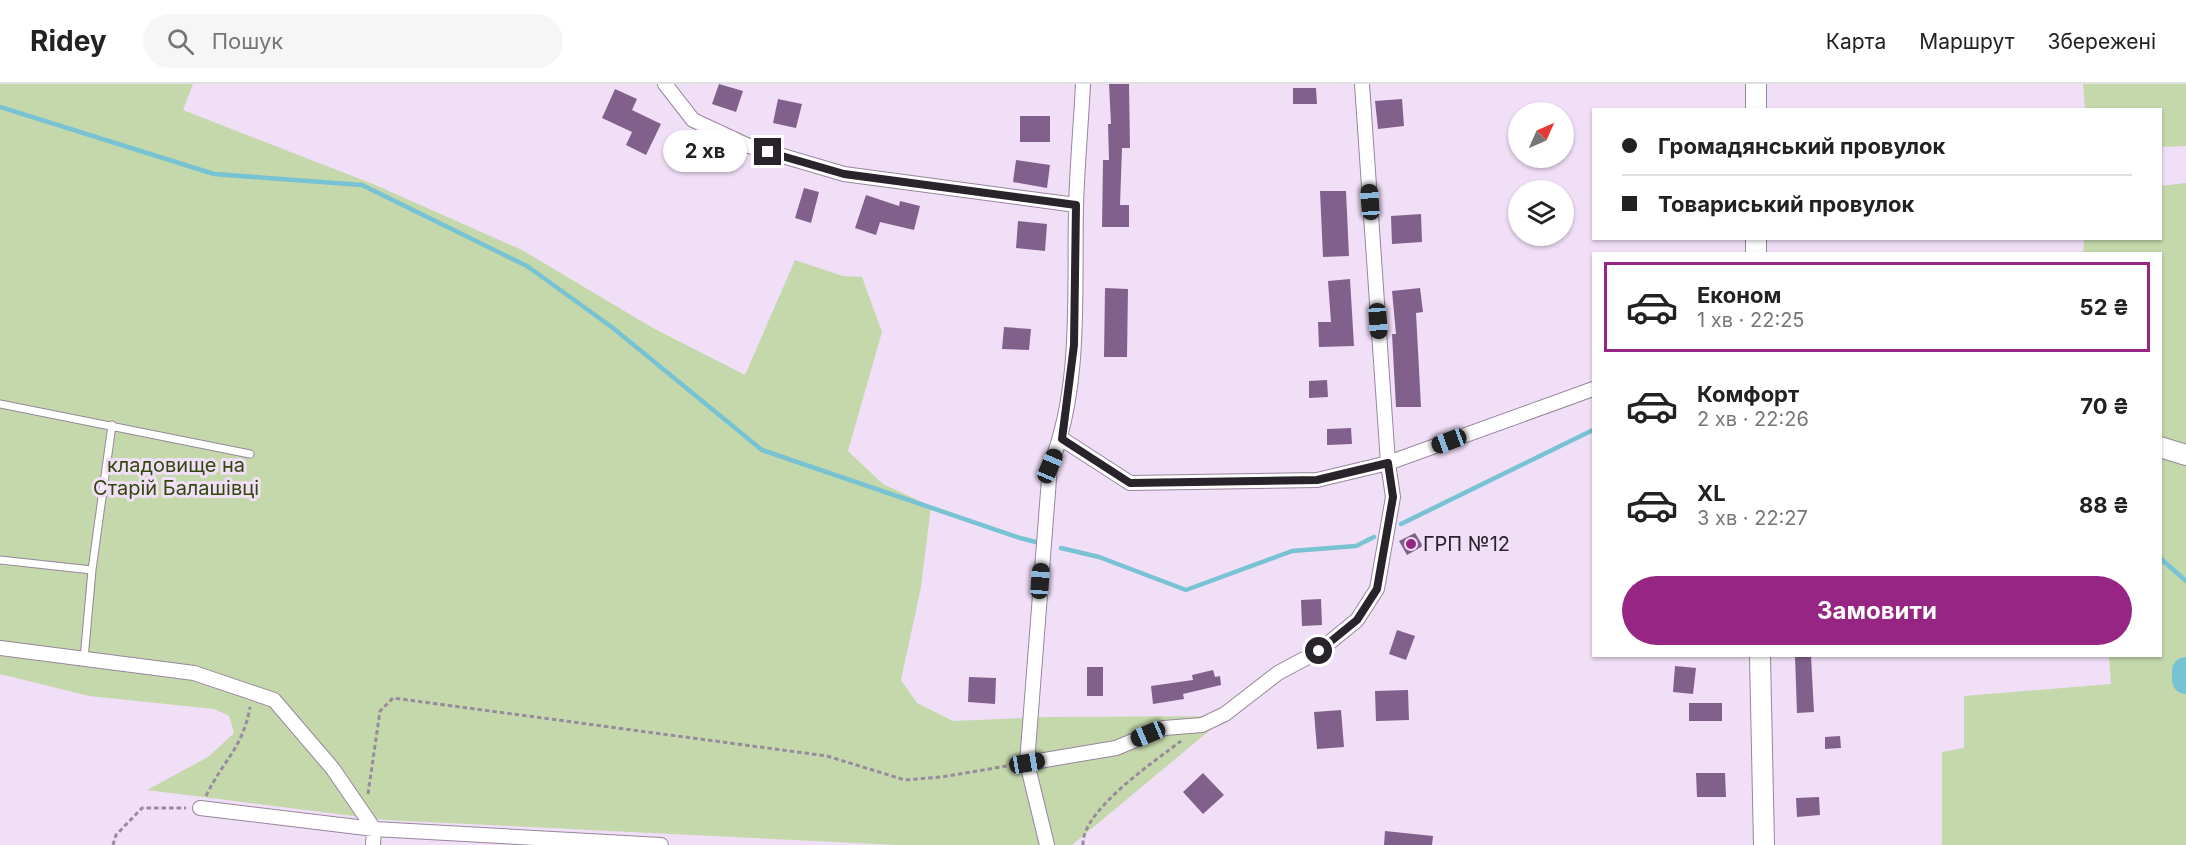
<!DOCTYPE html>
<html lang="uk">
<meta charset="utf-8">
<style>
body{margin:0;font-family:Inter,sans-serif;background:#f6f6f6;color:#222;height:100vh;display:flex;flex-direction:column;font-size:22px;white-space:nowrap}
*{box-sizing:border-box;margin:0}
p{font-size:20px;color:#767676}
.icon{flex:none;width:33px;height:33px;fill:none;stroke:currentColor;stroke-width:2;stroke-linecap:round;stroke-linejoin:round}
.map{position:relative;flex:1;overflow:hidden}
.details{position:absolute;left:1592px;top:168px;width:570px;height:405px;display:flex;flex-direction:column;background:#fff;border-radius:0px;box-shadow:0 2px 4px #0004}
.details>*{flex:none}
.banner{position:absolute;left:1592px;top:24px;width:570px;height:132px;border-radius:0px;box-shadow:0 2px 4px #0004;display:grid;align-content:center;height:132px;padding:0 30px;background:#fff}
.needle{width:39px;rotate:45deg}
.controls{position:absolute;left:1508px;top:18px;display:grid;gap:12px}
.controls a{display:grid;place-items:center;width:66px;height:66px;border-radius:50%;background:#fff;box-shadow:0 2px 4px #0004;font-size:30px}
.end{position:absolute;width:27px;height:27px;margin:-14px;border:8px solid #29232b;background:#fff;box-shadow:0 0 0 3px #fff}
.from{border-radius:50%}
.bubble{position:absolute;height:42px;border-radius:21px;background:#fff;box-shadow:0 2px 4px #0004;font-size:20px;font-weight:700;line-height:42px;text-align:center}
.car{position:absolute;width:18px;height:36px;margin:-18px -9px;border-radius:8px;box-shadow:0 0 4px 2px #0007;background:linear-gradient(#222 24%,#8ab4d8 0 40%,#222 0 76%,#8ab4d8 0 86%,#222 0)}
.banner b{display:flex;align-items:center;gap:21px;height:57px;font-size:22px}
.banner b+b{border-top:2px solid #e0e0e0}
.banner i{width:15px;height:15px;background:#222}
ul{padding:10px 0 0;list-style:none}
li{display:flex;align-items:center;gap:18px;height:90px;margin:0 12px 9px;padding:0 18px;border:3px solid transparent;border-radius:0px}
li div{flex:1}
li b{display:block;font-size:22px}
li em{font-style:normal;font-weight:700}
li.on{border-color:#962584}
li>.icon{width:54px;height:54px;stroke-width:1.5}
.cta{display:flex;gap:12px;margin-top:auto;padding:12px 30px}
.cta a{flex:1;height:69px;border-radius:36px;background:#962584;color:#fff;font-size:24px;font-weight:700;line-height:69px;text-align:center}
header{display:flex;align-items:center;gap:36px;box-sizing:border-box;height:84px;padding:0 30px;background:#fff;border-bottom:2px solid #e0e0e0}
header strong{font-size:28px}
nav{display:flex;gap:33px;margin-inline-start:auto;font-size:21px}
.search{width:420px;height:54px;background:#f6f6f6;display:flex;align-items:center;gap:15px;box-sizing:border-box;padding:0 21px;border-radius:33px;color:#767676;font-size:22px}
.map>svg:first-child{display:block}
</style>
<header>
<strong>Ridey</strong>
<div class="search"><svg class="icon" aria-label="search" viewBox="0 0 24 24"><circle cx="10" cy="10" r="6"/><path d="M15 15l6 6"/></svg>Пошук</div>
<nav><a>Карта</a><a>Маршрут</a><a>Збережені</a></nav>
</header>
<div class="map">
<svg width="2186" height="761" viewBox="0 0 2186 761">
<rect width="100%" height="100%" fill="#f1dff7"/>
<path fill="#c5d8ab" d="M0 0H193L183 26 373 100 522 166 653 244 745 291 795 176 843 192 862 193 882 248 848 367 883 400 931 422 921 503 901 596 917 619 953 637 1048 633 1227 632 1072 761H897L385 736 147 706 208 673 234 649 229 632 214 625 89 612 0 590Z
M2083 0H2186V62L2160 63V26L2085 25Z
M2186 99V761H1942V668L1964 664V612L2111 600 2109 572H2160V170L2083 169 2084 155 2160 154V102Z"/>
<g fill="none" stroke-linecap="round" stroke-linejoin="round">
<path stroke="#77c2d3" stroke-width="4.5" d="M0 23 214 90 362 101 527 182 613 244 762 366 1020 454 1036 458
M1401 440 1593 346
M1061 464 1099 473 1186 506 1292 467 1356 462 1374 453
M2160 474 2186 497"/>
<path stroke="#77c2d3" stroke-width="28" d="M2186 587V596"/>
</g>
<path fill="#82608c" d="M719 0 743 7 736 28 712 20Z
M1109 0H1129L1130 64H1122L1120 121H1129V143H1102L1103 76H1109L1108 40H1111Z
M1293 4H1316L1317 20H1293Z
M615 5 637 15 632 26 661 40 646 71 626 61 632 48 602 34Z
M778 15 802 20 796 44 773 39Z
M1402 15 1404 42 1378 45 1375 17Z
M1020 32H1050V58H1020Z
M1016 76 1050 81 1047 104 1013 98Z
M804 104 819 108 811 139 795 134Z
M1320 107H1346L1349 172 1323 173Z
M866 111 899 122 900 117 920 122 914 146 880 138 876 151 855 144Z
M1421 130 1422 158 1392 160 1391 132Z
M1018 137 1047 140 1045 167 1016 164Z
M1350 195 1354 262 1319 263 1318 238H1331L1328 197Z
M1105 204 1128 205 1127 273H1104Z
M1420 204 1423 228 1416 229 1421 323H1396L1392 250H1396L1392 207Z
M1004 243 1031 245 1029 266 1002 265Z
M1327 296 1328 313 1309 314V297Z
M1351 344 1352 360 1327 361V345Z
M1415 449 1423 462 1407 471 1399 457Z
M1321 515 1322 541 1302 542 1301 516Z
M1397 546 1415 552 1406 576 1389 570Z
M1795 572H1811L1814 628 1797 629Z
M1675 582 1696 584 1693 610 1673 608Z
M1087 583H1103V612H1087Z
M1213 586 1215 593 1220 592 1221 601 1183 610 1184 615 1153 620 1151 602 1193 596 1192 591Z
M969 593 996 594 995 620 968 618Z
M1408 606 1409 636 1376 637 1375 607Z
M1689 619H1722V637H1689Z
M1341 626 1344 663 1317 665 1314 628Z
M1840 652 1841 664 1825 665V653Z
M1203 689 1224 711 1203 730 1183 708Z
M1696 689H1725L1726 713H1697Z
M1819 713 1820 731 1797 733 1796 714Z
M1385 747 1433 752 1432 761H1384Z"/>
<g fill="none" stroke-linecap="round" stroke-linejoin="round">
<defs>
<path id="lane" d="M0 320 250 370
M0 476 92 486
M84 575 92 486 112 341"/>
<path id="street" d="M665 0 693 36 749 62 844 90 1076 121
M1062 355 1130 399 1317 396 1388 379 1593 305
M0 564 194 589 274 616 333 685 374 745 373 761
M1027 679 1116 664 1164 644 1202 641 1225 630 1278 589 1319 567 1357 536 1377 505 1393 413 1388 379 1362 0
M200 724 374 745 661 761
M1047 761 1027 679 1050 382C1082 304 1074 207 1076 124 1077 83 1081 41 1083 0"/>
<path id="secondary" d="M1756 0V26
M1756 154V170
M2160 363 2186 371
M1760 572 1764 761"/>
</defs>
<use href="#lane" stroke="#97869c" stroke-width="9"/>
<use href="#street" stroke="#97869c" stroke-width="16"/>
<use href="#secondary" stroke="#97869c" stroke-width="22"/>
<path stroke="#988b9c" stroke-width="3" stroke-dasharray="4.5 3" stroke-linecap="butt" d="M368 710 380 627 393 614 827 672 905 696 941 693 1013 681
M206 712C222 678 243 664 250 623
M113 761 116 751 142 724H186
M1083 761C1081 727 1155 677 1181 657"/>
<use href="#lane" stroke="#fff" stroke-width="7"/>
<use href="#street" stroke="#fff" stroke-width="14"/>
<use href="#secondary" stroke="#fff" stroke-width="20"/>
</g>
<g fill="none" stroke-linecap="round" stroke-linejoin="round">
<path stroke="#29232b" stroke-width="8" d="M768 68 844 90 1076 121 1074 261 1062 355 1130 399 1317 396 1388 379 1393 413 1377 505 1357 536 1319 567"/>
</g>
<circle fill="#962584" stroke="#f1dff7" stroke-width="2" cx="1411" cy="460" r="6"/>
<g text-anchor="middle" stroke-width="6" stroke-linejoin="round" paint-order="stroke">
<g font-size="20" fill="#33470a" stroke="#f1dff7">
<text x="176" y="388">кладовище на<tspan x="176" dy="23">Старій Балашівці</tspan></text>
</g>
<g font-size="20" fill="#29232b" stroke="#f1dff7" text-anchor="start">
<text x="1423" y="467">ГРП №12</text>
</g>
</g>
</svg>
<div class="controls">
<a><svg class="needle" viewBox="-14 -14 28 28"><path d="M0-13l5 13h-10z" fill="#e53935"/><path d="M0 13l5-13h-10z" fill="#767676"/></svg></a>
<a><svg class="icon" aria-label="layers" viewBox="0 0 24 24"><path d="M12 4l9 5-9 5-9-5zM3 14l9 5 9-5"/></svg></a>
</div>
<i class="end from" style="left:1319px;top:567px"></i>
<i class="end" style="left:768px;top:68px"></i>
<div class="bubble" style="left:663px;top:46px;width:84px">2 хв</div>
<i class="car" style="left:1370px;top:118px;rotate:356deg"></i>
<i class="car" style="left:1378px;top:237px;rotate:176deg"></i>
<i class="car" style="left:1449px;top:357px;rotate:250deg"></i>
<i class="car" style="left:1050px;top:382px;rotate:23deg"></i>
<i class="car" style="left:1040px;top:497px;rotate:4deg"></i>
<i class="car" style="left:1148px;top:650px;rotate:247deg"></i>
<i class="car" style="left:1027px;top:679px;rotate:80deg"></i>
<div class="banner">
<b><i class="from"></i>Громадянський провулок</b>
<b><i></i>Товариський провулок</b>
</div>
<section class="details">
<ul>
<li class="on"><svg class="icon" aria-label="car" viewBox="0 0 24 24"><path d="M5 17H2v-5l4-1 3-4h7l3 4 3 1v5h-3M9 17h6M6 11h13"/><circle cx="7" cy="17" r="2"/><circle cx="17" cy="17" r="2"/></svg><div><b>Економ</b><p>1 хв · 22:25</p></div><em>52 ₴</em></li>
<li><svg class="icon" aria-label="car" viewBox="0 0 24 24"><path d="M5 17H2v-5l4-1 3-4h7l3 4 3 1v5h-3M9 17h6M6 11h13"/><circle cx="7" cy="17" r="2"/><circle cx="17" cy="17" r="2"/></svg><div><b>Комфорт</b><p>2 хв · 22:26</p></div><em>70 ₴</em></li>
<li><svg class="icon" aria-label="car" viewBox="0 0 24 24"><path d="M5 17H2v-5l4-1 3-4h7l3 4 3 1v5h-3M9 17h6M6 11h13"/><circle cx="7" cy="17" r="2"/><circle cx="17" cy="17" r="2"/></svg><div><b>XL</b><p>3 хв · 22:27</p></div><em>88 ₴</em></li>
</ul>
<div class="cta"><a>Замовити</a></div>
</section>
</div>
